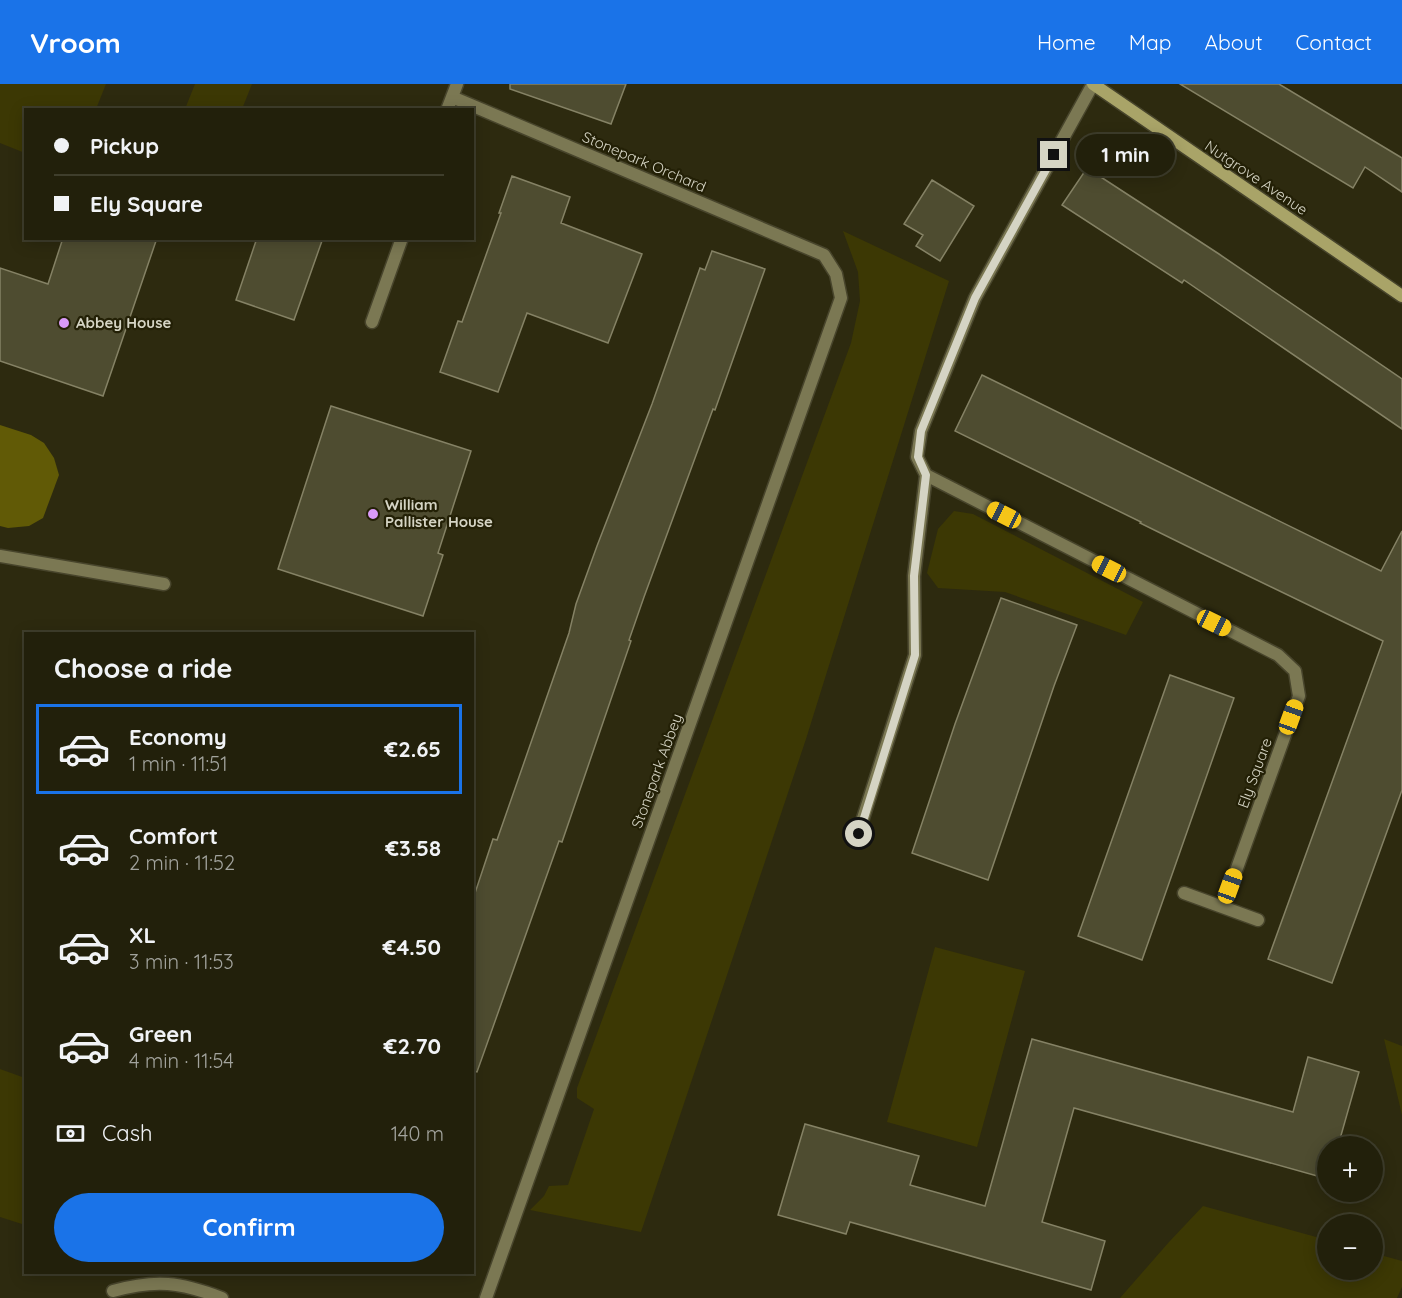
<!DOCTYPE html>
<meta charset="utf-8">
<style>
body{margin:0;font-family:Quicksand,sans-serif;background:#2e2d19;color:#f1f3f6;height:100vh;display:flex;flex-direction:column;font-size:22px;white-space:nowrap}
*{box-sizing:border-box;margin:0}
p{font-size:20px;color:#a2a39d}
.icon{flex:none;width:33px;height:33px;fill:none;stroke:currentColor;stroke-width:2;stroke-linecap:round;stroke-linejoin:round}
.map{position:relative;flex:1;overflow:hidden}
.details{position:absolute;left:24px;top:548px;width:450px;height:642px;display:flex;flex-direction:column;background:#22200b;border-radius:0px;box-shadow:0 3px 15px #0003,0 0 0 2px #3f3e2c}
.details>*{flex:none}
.top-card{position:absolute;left:24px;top:24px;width:450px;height:132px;border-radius:0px;box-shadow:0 3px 15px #0003,0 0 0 2px #3f3e2c;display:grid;align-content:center;height:132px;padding:0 30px;background:#22200b}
.buttons{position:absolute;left:1317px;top:1052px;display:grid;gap:12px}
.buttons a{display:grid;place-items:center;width:66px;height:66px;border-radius:50%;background:#22200b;box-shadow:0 3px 15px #0003,0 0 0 2px #3f3e2c;font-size:30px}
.end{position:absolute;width:27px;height:27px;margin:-14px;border:8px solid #d5d4c4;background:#111;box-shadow:0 0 0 3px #111}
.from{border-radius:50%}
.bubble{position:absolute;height:42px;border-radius:21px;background:#22200b;box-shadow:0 3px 15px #0003,0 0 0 2px #3f3e2c;font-size:20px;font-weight:700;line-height:42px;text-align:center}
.car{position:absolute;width:18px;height:36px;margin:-18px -9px;border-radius:8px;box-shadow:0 0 4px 2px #0007;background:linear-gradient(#f5c518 24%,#345 0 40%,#f5c518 0 76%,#345 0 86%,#f5c518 0)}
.top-card b{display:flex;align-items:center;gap:21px;height:57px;font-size:22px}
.top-card b+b{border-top:2px solid #3f3e2c}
.top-card i{width:15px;height:15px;background:#f1f3f6}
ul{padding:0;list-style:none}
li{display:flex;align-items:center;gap:18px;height:90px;margin:0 12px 9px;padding:0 18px;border:3px solid transparent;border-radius:0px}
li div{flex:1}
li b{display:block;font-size:22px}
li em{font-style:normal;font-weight:700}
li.current{border-color:#1a73e8}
li>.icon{width:54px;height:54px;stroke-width:1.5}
h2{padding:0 30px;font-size:27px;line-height:72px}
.pay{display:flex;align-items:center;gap:15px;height:66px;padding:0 30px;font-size:22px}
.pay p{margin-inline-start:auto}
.primary-button{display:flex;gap:12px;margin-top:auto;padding:12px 30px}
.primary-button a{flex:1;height:69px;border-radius:36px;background:#1a73e8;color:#fff;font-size:24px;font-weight:700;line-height:69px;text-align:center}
header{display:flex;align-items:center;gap:36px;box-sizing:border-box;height:84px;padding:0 30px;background:#1a73e8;color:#fff}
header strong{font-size:28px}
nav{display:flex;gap:33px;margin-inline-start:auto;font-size:21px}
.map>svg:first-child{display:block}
</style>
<header>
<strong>Vroom</strong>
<nav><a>Home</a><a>Map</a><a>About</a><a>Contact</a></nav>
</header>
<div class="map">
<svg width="1402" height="1214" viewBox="0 0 1402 1214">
<rect width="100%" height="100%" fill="#2d2a0f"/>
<path fill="#3c3804" d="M0 0H106L96 25 26 26 25 69 0 59Z
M195 0H252L242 25H185Z
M843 147 949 197 806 655 641 1148 530 1126 544 1112 549 1102 568 1101 594 1025 577 1014V1004L851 259 860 217 858 188Z
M954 427 973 430 1143 518 1126 551 1005 508 938 504 927 489 938 445Z
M935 863 1025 887 977 1063 887 1038Z
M1384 955 1402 962V1031Z
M0 985 25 994V1141L0 1133Z
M1203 1122 1327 1156 1328 1185H1372L1373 1169 1402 1177V1203L1397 1214H1120L1169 1158Z"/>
<path fill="#615a06" d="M0 341 31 351 44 359 54 374 59 391 43 434 29 442 8 444 0 442Z"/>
<path fill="#4e4c30" stroke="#858265" stroke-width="1.5" d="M510 0H626L611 40 510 5Z
M1180 0H1279L1402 74V108L1365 83 1353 104Z
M1087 84 1219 170 1402 295V345L1184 196 1182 199 1062 121Z
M512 92 570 113 561 139 642 170 608 259 527 229 498 308 440 288 458 237 462 238 501 129H499Z
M932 96 974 122 940 177 916 162 923 151 904 140Z
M63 154H157L103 312 0 277V184L48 200Z
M257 154H323L294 236 236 216Z
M712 167 765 185 715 326 713 325 644 513 629 556 631 557 562 758 559 757 477 988 472 987V818L493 755 497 756 519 693 569 549 576 520 597 462 652 320 700 184 705 186Z
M982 291 1381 487 1402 447V706L1332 899 1268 875 1383 557 1201 469 1140 439 1141 438 955 347Z
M331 322 471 367 438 469 443 471 423 532 278 485Z
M1001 514 1077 541 1054 602 988 796 912 769 955 640Z
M1170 591 1234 614 1142 876 1078 852Z
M1032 955 1293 1028 1308 973 1359 988 1338 1062H1328V1095L1074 1024 1042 1138 1105 1157 1091 1206 850 1138 846 1150 778 1131 805 1040 919 1072 910 1101 985 1122Z"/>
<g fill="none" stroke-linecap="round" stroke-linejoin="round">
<defs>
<path id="minor" d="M1093 0 975 214 921 347 917 373 926 391 1278 571 1295 587 1299 612 1223 823
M452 13 824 171 836 190 841 214 486 1214
M447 26 457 0
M372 238 402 154
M0 472 164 500
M858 750 915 571 914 492 926 391
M1184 809 1258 836
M113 1207C156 1195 180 1198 222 1214"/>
<path id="secondary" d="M1093 0 1402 212"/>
</defs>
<use href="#minor" stroke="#48452c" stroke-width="15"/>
<use href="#secondary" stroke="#48452c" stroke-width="15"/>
<use href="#minor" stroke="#7b7853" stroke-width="12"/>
<use href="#secondary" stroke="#a9a468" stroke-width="12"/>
</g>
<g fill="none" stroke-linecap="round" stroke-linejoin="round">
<path stroke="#d5d4c4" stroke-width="8" d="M859 750 915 571 914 492 926 391 918 373 921 347 975 214 1054 71"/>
</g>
<g fill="#d99af8" stroke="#232006" stroke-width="2">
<circle cx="64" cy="239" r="6"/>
<circle cx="373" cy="430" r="6"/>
</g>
<g text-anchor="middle" stroke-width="4.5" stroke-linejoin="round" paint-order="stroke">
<g font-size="15" fill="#d5d4c4" stroke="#232006">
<text transform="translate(644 78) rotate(23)" y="5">Stonepark Orchard</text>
<text transform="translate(1256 94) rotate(34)" y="5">Nutgrove Avenue</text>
<text transform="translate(657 687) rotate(-70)" y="5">Stonepark Abbey</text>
<text transform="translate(1255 689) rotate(-70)" y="5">Ely Square</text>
</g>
<g font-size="15" font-weight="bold" fill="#d5d4c4" stroke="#232006" text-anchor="start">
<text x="76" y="244">Abbey House</text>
<text x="385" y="426">William<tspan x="385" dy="17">Pallister House</tspan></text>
</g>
</g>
</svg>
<div class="buttons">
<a>+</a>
<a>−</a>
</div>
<i class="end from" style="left:859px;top:750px"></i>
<i class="end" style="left:1054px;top:71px"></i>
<div class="bubble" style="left:1076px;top:50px;width:99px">1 min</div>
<i class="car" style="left:1004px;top:431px;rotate:297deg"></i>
<i class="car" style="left:1109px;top:485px;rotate:297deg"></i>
<i class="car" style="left:1214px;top:539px;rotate:116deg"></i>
<i class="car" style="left:1291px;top:633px;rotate:20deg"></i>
<i class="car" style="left:1230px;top:802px;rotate:20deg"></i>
<div class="top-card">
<b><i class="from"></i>Pickup</b>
<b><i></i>Ely Square</b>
</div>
<section class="details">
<h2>Choose a ride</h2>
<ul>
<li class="current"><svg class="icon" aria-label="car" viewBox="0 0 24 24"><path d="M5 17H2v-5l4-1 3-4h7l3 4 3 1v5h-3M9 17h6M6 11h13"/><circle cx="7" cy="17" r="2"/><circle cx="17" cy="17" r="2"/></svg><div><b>Economy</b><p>1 min · 11:51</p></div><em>€2.65</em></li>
<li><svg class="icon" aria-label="car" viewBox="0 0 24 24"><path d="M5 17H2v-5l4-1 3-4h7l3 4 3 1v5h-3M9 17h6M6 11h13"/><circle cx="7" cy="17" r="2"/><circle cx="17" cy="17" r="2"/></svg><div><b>Comfort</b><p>2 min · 11:52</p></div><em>€3.58</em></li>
<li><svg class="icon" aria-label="car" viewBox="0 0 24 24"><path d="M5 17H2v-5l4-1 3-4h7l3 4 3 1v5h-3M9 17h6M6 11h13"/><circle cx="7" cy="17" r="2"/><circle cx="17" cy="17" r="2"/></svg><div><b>XL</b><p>3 min · 11:53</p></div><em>€4.50</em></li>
<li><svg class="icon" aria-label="car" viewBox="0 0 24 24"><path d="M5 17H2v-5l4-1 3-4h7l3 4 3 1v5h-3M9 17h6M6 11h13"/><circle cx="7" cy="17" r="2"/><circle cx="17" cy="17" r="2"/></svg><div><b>Green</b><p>4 min · 11:54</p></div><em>€2.70</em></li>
</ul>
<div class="pay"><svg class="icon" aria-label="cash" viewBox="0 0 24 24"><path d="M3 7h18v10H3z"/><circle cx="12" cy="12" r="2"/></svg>Cash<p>140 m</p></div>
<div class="primary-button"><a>Confirm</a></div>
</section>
</div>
